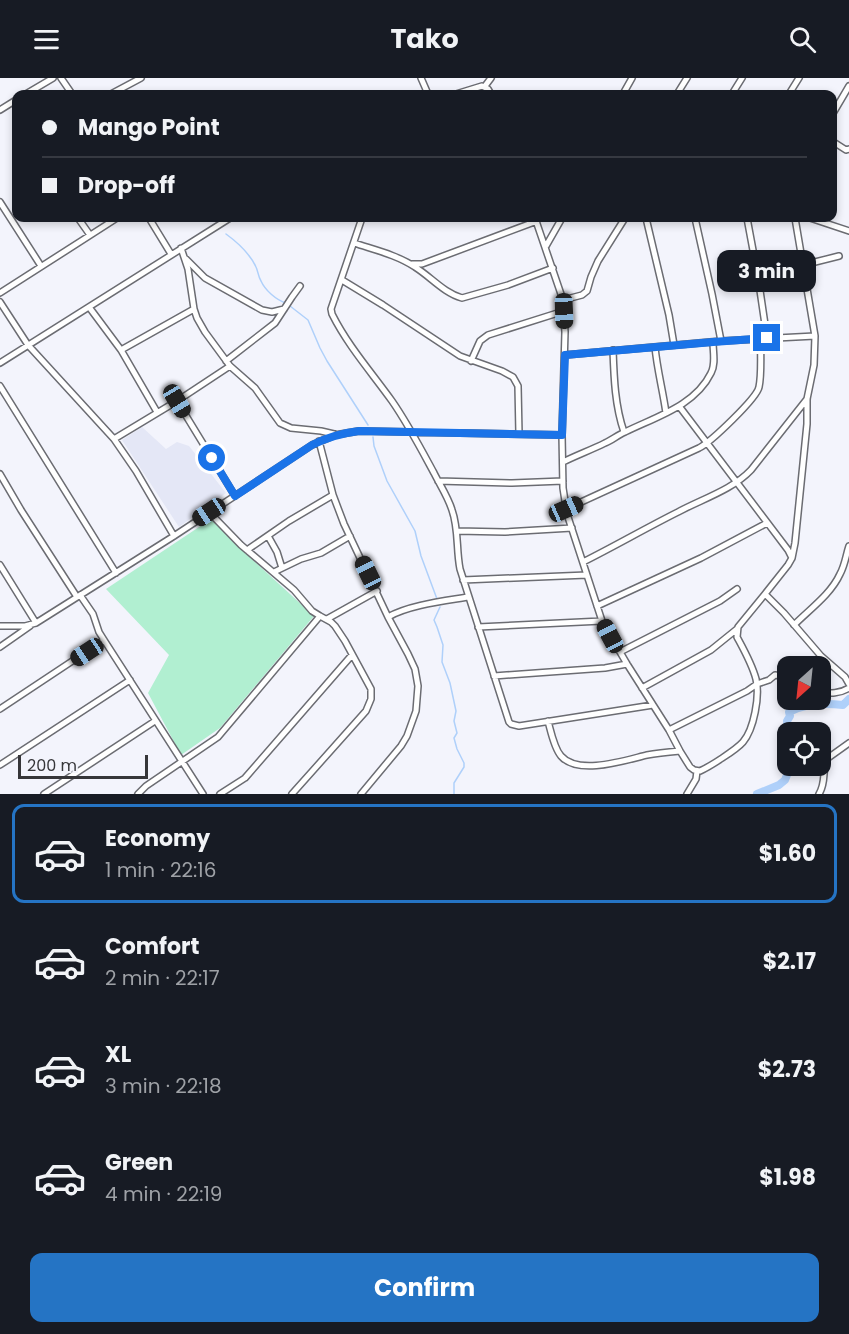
<!DOCTYPE html>
<meta charset="utf-8">
<style>
body{margin:0;font-family:Poppins,sans-serif;background:#20242c;color:#f1f3f6;height:100vh;display:flex;flex-direction:column;font-size:22px;white-space:nowrap}
*{box-sizing:border-box;margin:0}
p{font-size:20px;color:#9ea1a6}
.icon{flex:none;width:33px;height:33px;fill:none;stroke:currentColor;stroke-width:2;stroke-linecap:round;stroke-linejoin:round}
.map{position:relative;height:716px;overflow:hidden}
.drawer{display:flex;flex-direction:column;background:#171b24;flex:1}
.drawer>*{flex:none}
.hud{position:absolute;left:12px;top:12px;width:825px;height:132px;border-radius:12px;box-shadow:0 3px 9px #0003;display:grid;align-content:center;height:132px;padding:0 30px;background:#171b24}
.needle{width:39px;rotate:207deg}
.fabs{position:absolute;left:777px;top:578px;display:grid;gap:12px}
.fabs a{display:grid;place-items:center;width:54px;height:54px;border-radius:12px;background:#171b24;box-shadow:0 3px 9px #0003;font-size:30px}
.scale{position:absolute;left:18px;bottom:15px;width:130px;box-sizing:border-box;padding-left:6px;border:3px solid #363639;border-top:0;font-size:16px;line-height:21px;white-space:nowrap;color:#363639;-webkit-text-stroke:4px #f3f4fc;paint-order:stroke}
.end{position:absolute;width:27px;height:27px;margin:-14px;border:8px solid #1a73e8;background:#fff;box-shadow:0 0 0 3px #fff}
.from{border-radius:50%}
.bubble{position:absolute;height:42px;border-radius:12px;background:#171b24;box-shadow:0 3px 9px #0003;font-size:20px;font-weight:700;line-height:42px;text-align:center}
.car{position:absolute;width:18px;height:36px;margin:-18px -9px;border-radius:8px;box-shadow:0 0 4px 2px #0007;background:linear-gradient(#222 24%,#8ab4d8 0 40%,#222 0 76%,#8ab4d8 0 86%,#222 0)}
.hud b{display:flex;align-items:center;gap:21px;height:57px;font-size:22px}
.hud b+b{border-top:2px solid #363941}
.hud i{width:15px;height:15px;background:#f1f3f6}
ul{padding:10px 0 0;list-style:none}
li{display:flex;align-items:center;gap:18px;height:99px;margin:0 12px 9px;padding:0 18px;border:3px solid transparent;border-radius:12px}
li div{flex:1}
li b{display:block;font-size:22px}
li em{font-style:normal;font-weight:700}
li.current{border-color:#2574c4}
li>.icon{width:54px;height:54px;stroke-width:1.5}
.action{display:flex;gap:12px;margin-top:auto;padding:12px 30px}
.action a{flex:1;height:69px;border-radius:12px;background:#2574c4;color:#fff;font-size:24px;font-weight:700;line-height:69px;text-align:center}
header{display:flex;justify-content:space-between;align-items:center;height:78px;padding:0 30px;background:#171b24;font-size:27px;font-weight:700}
.map>svg:first-child{display:block}
</style>
<header><svg class="icon" aria-label="menu" viewBox="0 0 24 24"><path d="M4 6h16M4 12h16M4 18h16"/></svg>Tako<svg class="icon" aria-label="search" viewBox="0 0 24 24"><circle cx="10" cy="10" r="6"/><path d="M15 15l6 6"/></svg></header>
<div class="map">
<svg width="849" height="716" viewBox="0 0 849 716">
<rect width="100%" height="100%" fill="#f3f4fc"/>
<path fill="#e4e7f6" d="M142 349 166 371 177 364 189 368 226 415 179 449 122 362Z"/>
<path fill="#b1efd1" d="M211 441 231 462 314 538 220 650 181 677 148 615 169 577 106 511Z"/>
<g fill="none" stroke-linecap="round" stroke-linejoin="round">
<path stroke="#afd0fa" stroke-width="1.5" d="M226 156C237 164 250 176 256 189 258 193 258 198 261 203 265 212 276 222 286 225
M290 228 308 242 320 270 327 283 368 347
M373 359 374 368 387 403 415 453 421 478 437 521
M440 529 434 542 437 549 443 567 442 584 450 605 456 633 454 643 457 655 454 660 457 671 464 685V689L454 705V716"/>
<path stroke="#afd0fa" stroke-width="8" d="M788 654 787 643 790 638 789 634C805 625 825 625 843 627L849 621
M757 716 779 707 785 702 791 687"/>
<defs>
<path id="minor" d="M61 0 72 16
M421 0 428 16
M485 8 491 0
M26 16 53 0
M111 16 141 0
M456 16 482 8 488 11 491 16
M623 16 632 0
M677 16 687 0
M732 16 742 0
M789 16 799 0
M0 32 16 22
M832 37 849 8
M832 63 846 72 849 71
M0 124 41 188
M78 140 90 157
M149 140 171 176
M362 140 331 231 332 236C348 268 372 295 392 323 408 346 421 371 434 395 440 407 448 419 452 432 459 452 456 471 460 491L509 644 511 646 519 648 653 627
M535 140 563 222 565 254 562 357 563 410 567 436 602 543 627 586 669 652 680 673 690 689 694 692 700 693C709 689 736 672 743 664 754 651 760 618 756 601 752 586 744 572 737 559L738 549 765 516 788 487 792 480 788 472 679 328
M646 140 669 237 674 267
M695 140 712 216 721 263
M747 140 758 199 767 260
M810 140 849 153
M354 165C375 172 397 177 415 189 431 199 444 215 462 220L508 207 553 190
M546 168 562 140
M181 170 188 191 194 231 197 240 205 254 230 288 255 310 280 345 291 350 321 353 334 356
M186 181 205 200 262 232 272 234 284 231
M412 186H422L537 143
M803 187 839 178
M342 202 383 227 460 278 502 293 513 299 518 308 519 356
M0 215 117 140
M563 222 582 217 587 213 591 199 598 183 625 140
M0 224 28 267 114 361 136 393 174 458
M89 229 121 272 157 334
M655 269C657 291 663 313 666 335
M121 272 194 231
M613 272C614 300 615 328 624 354
M565 277 721 263 815 258
M226 283 275 245 292 219 300 208
M471 283 480 263 488 257 564 233
M0 285 230 140
M0 308 116 495
M177 323 235 418
M114 361 177 323 230 288
M319 363 333 417 344 446 388 539 408 576 415 591 418 608 416 633 407 658 401 668 361 716
M563 384C577 377 591 372 605 365 612 362 618 357 625 354 655 339 695 328 711 295 716 286 713 274 713 264
M0 396 21 432 77 519
M438 403 512 405 563 403
M566 431 699 370C711 364 757 320 759 309 762 295 760 275 761 261
M209 434 241 467 294 512 312 533 320 538 331 544 335 548 345 563 371 611V621L366 633 292 716
M457 453 505 454 572 450
M268 458 277 474 282 490
M247 472 289 443 333 417
M792 480 795 465 807 346V321L814 287 815 258 795 140
M583 484C615 468 646 450 678 434 702 421 732 412 751 392L807 321
M0 487 36 545
M274 494 301 481 321 475 350 458
M463 502 587 497
M765 516 784 535 821 578 845 599 849 606
M80 517 93 536 99 554 104 562 203 716
M597 528 701 480 767 445
M388 539C409 527 444 523 468 519
M327 541 377 513
M794 547C810 531 831 516 840 496 845 487 846 477 849 468
M0 548H25L36 545 174 458 312 367 335 357 359 353 562 357
M478 549 602 543
M0 569 30 548
M620 574 720 523 737 511
M494 598 605 590 627 586
M642 610 711 572 737 551
M820 612C829 617 841 615 849 610
M0 631 104 562
M548 643C551 654 554 670 561 678 578 698 626 682 647 677 658 675 669 674 680 673
M669 652 747 613 757 606 769 602 775 597 788 599
M0 687 130 602
M44 716 155 643
M138 716 146 708 218 659 320 538
M220 716 245 700 352 577
M687 716 696 701 697 693
M819 716C827 703 821 692 828 680L849 665"/>
</defs>
<use href="#minor" stroke="#6b6c72" stroke-width="8"/>
<use href="#minor" stroke="#fff" stroke-width="5"/>
</g>
<g fill="none" stroke-linecap="round" stroke-linejoin="round">
<path stroke="#1a73e8" stroke-width="8" d="M212 380 235 418 312 367C328 359 342 355 359 353L562 357 565 277 713 264 767 260"/>
</g>
</svg>
<div class="fabs">
<a><svg class="needle" viewBox="-14 -14 28 28"><path d="M0-13l5 13h-10z" fill="#e53935"/><path d="M0 13l5-13h-10z" fill="#9ea1a6"/></svg></a>
<a><svg class="icon" aria-label="locate" viewBox="0 0 24 24"><circle cx="12" cy="12" r="6"/><path d="M12 2v4M12 18v4M2 12h4M18 12h4"/></svg></a>
</div>
<div class="scale">200 m</div>
<i class="end from" style="left:212px;top:380px"></i>
<i class="end" style="left:767px;top:260px"></i>
<div class="bubble" style="left:717px;top:172px;width:99px">3 min</div>
<i class="car" style="left:564px;top:233px;rotate:178deg"></i>
<i class="car" style="left:177px;top:323px;rotate:149deg"></i>
<i class="car" style="left:566px;top:431px;rotate:66deg"></i>
<i class="car" style="left:209px;top:434px;rotate:237deg"></i>
<i class="car" style="left:368px;top:495px;rotate:334deg"></i>
<i class="car" style="left:610px;top:558px;rotate:332deg"></i>
<i class="car" style="left:87px;top:574px;rotate:237deg"></i>
<div class="hud">
<b><i class="from"></i>Mango Point</b>
<b><i></i>Drop-off</b>
</div>
</div>
<section class="drawer">
<ul>
<li class="current"><svg class="icon" aria-label="car" viewBox="0 0 24 24"><path d="M5 17H2v-5l4-1 3-4h7l3 4 3 1v5h-3M9 17h6M6 11h13"/><circle cx="7" cy="17" r="2"/><circle cx="17" cy="17" r="2"/></svg><div><b>Economy</b><p>1 min · 22:16</p></div><em>$1.60</em></li>
<li><svg class="icon" aria-label="car" viewBox="0 0 24 24"><path d="M5 17H2v-5l4-1 3-4h7l3 4 3 1v5h-3M9 17h6M6 11h13"/><circle cx="7" cy="17" r="2"/><circle cx="17" cy="17" r="2"/></svg><div><b>Comfort</b><p>2 min · 22:17</p></div><em>$2.17</em></li>
<li><svg class="icon" aria-label="car" viewBox="0 0 24 24"><path d="M5 17H2v-5l4-1 3-4h7l3 4 3 1v5h-3M9 17h6M6 11h13"/><circle cx="7" cy="17" r="2"/><circle cx="17" cy="17" r="2"/></svg><div><b>XL</b><p>3 min · 22:18</p></div><em>$2.73</em></li>
<li><svg class="icon" aria-label="car" viewBox="0 0 24 24"><path d="M5 17H2v-5l4-1 3-4h7l3 4 3 1v5h-3M9 17h6M6 11h13"/><circle cx="7" cy="17" r="2"/><circle cx="17" cy="17" r="2"/></svg><div><b>Green</b><p>4 min · 22:19</p></div><em>$1.98</em></li>
</ul>
<div class="action"><a>Confirm</a></div>
</section>
